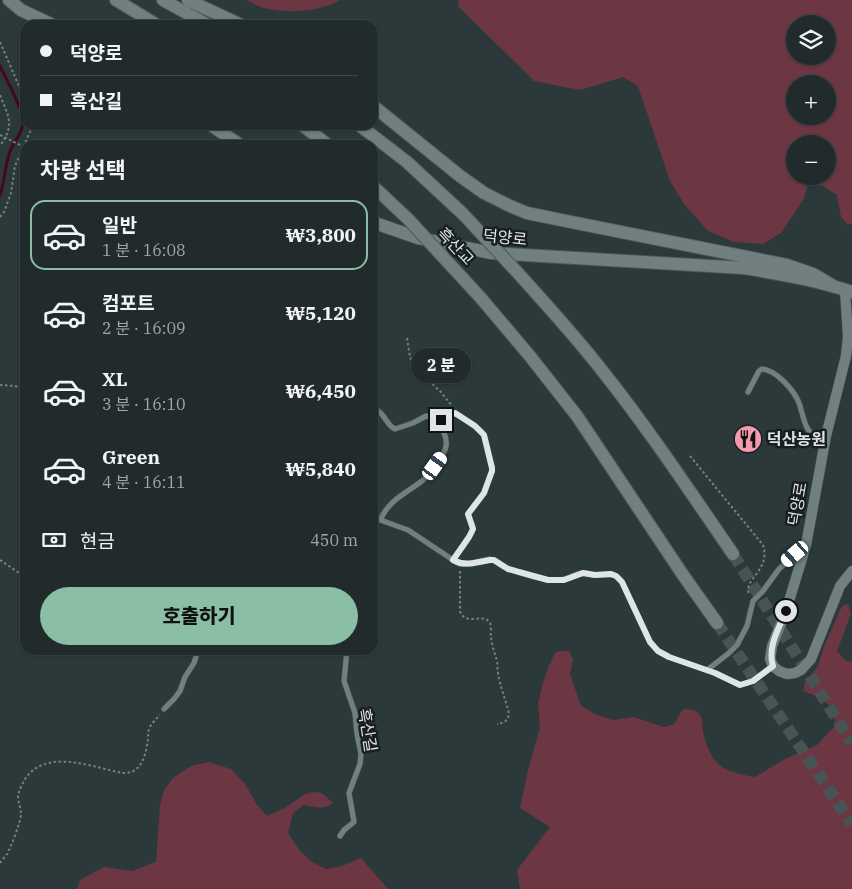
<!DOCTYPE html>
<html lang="ko">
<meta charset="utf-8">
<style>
body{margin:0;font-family:"IBM Plex Serif","Noto Sans KR",serif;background:#293334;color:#f1f3f6;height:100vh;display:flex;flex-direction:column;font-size:19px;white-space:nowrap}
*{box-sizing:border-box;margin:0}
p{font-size:16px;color:#a2a7a9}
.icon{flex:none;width:28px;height:28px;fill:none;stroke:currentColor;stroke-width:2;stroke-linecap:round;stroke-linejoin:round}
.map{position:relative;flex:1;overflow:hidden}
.sheet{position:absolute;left:20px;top:140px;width:358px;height:515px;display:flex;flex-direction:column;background:#212b2c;border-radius:15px;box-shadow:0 1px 4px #0004,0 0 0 1px #3e4748}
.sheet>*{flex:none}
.banner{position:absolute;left:20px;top:20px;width:358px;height:110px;border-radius:15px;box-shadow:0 1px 4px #0004,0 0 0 1px #3e4748;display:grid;align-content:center;height:110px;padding:0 20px;background:#212b2c}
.buttons{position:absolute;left:786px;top:15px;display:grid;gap:10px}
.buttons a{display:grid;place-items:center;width:50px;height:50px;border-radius:50%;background:#212b2c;box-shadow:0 1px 4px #0004,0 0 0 1px #3e4748;font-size:25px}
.end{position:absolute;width:22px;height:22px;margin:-11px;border:6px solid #dde5e6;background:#111;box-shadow:0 0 0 2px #111}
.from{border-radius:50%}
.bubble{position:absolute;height:35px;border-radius:18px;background:#212b2c;box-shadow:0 1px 4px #0004,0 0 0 1px #3e4748;font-size:16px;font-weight:800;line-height:35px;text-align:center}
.car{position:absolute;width:15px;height:30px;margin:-15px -8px;border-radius:6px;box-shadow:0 0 4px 1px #0007;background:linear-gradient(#fff 24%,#345 0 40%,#fff 0 76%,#345 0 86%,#fff 0)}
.banner b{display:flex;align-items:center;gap:18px;height:48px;font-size:19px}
.banner b+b{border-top:1px solid #3e4748}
.banner i{width:12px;height:12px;background:#f1f3f6}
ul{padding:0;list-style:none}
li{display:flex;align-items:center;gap:15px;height:70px;margin:0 10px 8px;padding:0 10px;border:2px solid transparent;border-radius:15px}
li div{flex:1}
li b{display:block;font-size:19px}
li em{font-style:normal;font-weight:800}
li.on{border-color:#8abfa5}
li>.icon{width:45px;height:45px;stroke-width:1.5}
h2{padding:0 20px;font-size:22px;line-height:60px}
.pay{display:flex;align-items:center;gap:12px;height:55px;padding:0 20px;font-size:19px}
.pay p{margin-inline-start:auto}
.cta{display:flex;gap:10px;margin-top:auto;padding:10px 20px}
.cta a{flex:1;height:58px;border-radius:30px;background:#8abfa5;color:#111;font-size:20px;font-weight:800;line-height:58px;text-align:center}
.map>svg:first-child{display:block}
</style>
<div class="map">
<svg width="852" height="889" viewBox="0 0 852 889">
<rect width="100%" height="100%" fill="#2c393b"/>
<path fill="#6c3743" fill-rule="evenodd" d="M247 0H340C319 12 288 14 265 8 259 7 253 3 247 0Z
M459 0H852V223L848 225 841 217 837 195 823 186 808 185 803 200 781 233 763 244 734 242 708 231 685 205 670 181 638 86 623 77 580 90 534 81 458 6ZM795 24H828V56H795ZM795 84H828V116H795ZM795 144H828V176H795Z
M848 604 851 614 837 651 846 661 852 662V889H520L517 870 550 827 520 808 528 770 540 728 538 704 543 683 548 668 555 653 560 651H569L573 660 570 674 581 706 597 715 614 720 633 717 664 727 674 724 681 712 684 709C706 709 701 722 704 736 707 747 712 760 721 766 731 773 744 775 755 777L785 759 817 745 835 726 833 708 817 696 803 691 805 682 818 666 823 649 842 606Z
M209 762 231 769 245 784 257 805 267 816 285 808 305 794 313 792 322 793 333 803C325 810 314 807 304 805L293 813 288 833 300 851 312 862 326 869 342 866 361 858 388 889H77L80 880 104 867 132 871 156 862 160 805 164 790 173 778 191 766Z"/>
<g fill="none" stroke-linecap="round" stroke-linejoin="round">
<path stroke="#42081b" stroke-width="3" d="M0 66C6 79 22 107 23 120 24 131 15 140 11 149 5 163 5 180 0 195"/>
<path stroke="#475355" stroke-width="12" stroke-dasharray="12 6" stroke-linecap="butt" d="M733 554 852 743
M717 623 852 824"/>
<defs>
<path id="lane" d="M748 392 759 371 762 369C776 370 794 390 799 403 802 410 804 427 810 432 814 435 821 435 826 436
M372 407C386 413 385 424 395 429L413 423 426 416 441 420 447 415 452 413 460 416 475 426 482 432 484 435 492 468V471L484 493 468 514C469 519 473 524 473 529 471 538 458 552 453 560
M372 517 408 530 453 560 460 564H468L490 559C496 561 501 566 507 568 522 574 544 581 560 580 569 579 575 574 582 573 586 573 590 575 594 575 605 576 615 570 622 582L650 642 658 651 669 657 715 673 740 685 753 681 773 666
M380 520C390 499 405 494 422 481 428 476 432 469 437 463 441 458 445 453 446 446 448 436 441 430 441 420
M707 670 729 653 737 645 747 626 753 601 763 591 779 569 804 547
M164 709 174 699 180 691 185 677 194 663 198 650
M340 836 344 830 354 822 349 793 360 764 361 754 357 734 355 713 344 681 347 650"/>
<path id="street" d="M845 290 848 337 846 356 826 436 806 545 786 611 772 646 771 653 770 659 773 666 779 671 787 674 795 673 801 670 811 659 840 586 852 571"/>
<path id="secondary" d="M9 0 21 10 53 25
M116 0 157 25
M163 0 208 25
M188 0 241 25
M372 105 460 176 484 193 510 206 527 213 566 221 787 265 813 274 835 287
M211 125 240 145
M302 125 328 145
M359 125 407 162 463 214
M372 185 408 219
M372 222 418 238 491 253 744 268C780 274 817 280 852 292
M517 272C547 305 577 338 604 373 650 431 691 493 733 554
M480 297 529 355 577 416 683 575 717 623"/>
</defs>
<use href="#lane" stroke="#4c5759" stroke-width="6"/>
<use href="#street" stroke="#4c5759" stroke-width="11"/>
<use href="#secondary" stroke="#4c5759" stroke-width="14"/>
<path stroke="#768082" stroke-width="2" stroke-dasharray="2.5 2.5" stroke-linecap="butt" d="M0 42 25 100
M0 95C9 118 15 124 0 146
M0 135 22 146
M0 217 4 212 11 193 15 166 33 125
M407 338 410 357 415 368 441 392 452 406
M0 385 15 386 25 389
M690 456 763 545C771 571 743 578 749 595
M0 560 25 577
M460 571V611C465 627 484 612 490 623 492 627 490 634 491 638 492 646 495 654 497 661 498 665 497 669 498 673 500 687 506 700 509 714 508 721 504 723 497 724
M0 863C2 860 5 857 7 854 11 847 21 821 21 814 21 808 18 802 18 796 19 789 24 780 28 775 51 749 95 768 123 773 142 774 146 754 148 739 148 735 148 731 150 727 152 723 156 719 160 715"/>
<use href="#lane" stroke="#717f81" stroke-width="5"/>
<use href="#street" stroke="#717f81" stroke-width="10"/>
<use href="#secondary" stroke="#717f81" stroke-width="12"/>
<defs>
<path id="secondary-bridge" d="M463 214 517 272
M408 219 480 297"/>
</defs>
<use href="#secondary-bridge" stroke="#4c5759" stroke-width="14" stroke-linecap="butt"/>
<use href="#secondary-bridge" stroke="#717f81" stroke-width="12"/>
</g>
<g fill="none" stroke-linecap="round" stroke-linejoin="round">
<path stroke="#dde5e6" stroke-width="6" d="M441 420 449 414 455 413 475 426 484 435 492 468V471L484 493 468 514 473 529 469 537 453 560C466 567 476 562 490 560H494L508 569 548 580H564L583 573 595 575 611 574 616 576 622 582 650 642 658 651 669 657 715 673 740 685 753 681 773 666C767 647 779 628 786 611"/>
</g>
<defs>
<symbol id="restaurant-disc" viewBox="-11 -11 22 22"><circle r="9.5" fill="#f39aac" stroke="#191f20"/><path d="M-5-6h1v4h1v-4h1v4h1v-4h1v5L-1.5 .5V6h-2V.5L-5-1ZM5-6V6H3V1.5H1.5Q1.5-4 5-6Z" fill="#111"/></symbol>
</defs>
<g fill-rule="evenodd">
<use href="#restaurant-disc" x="732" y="423" width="32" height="32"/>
</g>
<g text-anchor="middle" stroke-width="5" stroke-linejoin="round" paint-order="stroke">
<g font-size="16" fill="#dde5e6" stroke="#191f20">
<text transform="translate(505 237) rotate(6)" y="6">덕양로</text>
<text transform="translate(456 246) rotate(47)" y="6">흑산교</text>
<text transform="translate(797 504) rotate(-80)" y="6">덕양로</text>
<text transform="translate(368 730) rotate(81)" y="6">흑산길</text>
</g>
<g font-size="16" font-weight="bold" fill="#dde5e6" stroke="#191f20" text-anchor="start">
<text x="767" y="445">덕산농원</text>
</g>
</g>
</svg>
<div class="buttons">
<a><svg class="icon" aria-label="layers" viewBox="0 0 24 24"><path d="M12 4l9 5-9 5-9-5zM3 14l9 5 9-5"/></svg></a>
<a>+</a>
<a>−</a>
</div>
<i class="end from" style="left:786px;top:611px"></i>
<i class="end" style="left:441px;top:420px"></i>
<div class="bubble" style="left:411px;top:348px;width:60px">2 분</div>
<i class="car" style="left:435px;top:466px;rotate:36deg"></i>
<i class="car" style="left:795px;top:554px;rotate:229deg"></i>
<div class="banner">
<b><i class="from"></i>덕양로</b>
<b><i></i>흑산길</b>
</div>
<section class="sheet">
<h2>차량 선택</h2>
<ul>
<li class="on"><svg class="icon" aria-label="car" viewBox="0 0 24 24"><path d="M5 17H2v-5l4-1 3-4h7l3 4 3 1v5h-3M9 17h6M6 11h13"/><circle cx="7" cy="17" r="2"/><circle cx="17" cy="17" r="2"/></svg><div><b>일반</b><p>1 분 · 16:08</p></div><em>₩3,800</em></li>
<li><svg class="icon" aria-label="car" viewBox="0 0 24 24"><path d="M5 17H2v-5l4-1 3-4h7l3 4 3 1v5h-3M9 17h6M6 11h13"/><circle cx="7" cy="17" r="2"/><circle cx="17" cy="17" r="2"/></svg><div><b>컴포트</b><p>2 분 · 16:09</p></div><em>₩5,120</em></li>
<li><svg class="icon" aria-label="car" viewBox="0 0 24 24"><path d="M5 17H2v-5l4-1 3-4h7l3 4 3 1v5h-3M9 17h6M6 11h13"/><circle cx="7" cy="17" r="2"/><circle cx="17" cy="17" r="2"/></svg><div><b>XL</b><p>3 분 · 16:10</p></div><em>₩6,450</em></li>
<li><svg class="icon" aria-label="car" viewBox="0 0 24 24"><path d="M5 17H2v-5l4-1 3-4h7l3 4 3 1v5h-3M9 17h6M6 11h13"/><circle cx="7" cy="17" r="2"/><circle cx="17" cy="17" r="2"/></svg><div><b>Green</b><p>4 분 · 16:11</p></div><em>₩5,840</em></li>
</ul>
<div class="pay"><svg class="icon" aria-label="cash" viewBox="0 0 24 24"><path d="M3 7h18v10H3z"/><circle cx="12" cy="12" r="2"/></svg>현금<p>450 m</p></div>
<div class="cta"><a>호출하기</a></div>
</section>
</div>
